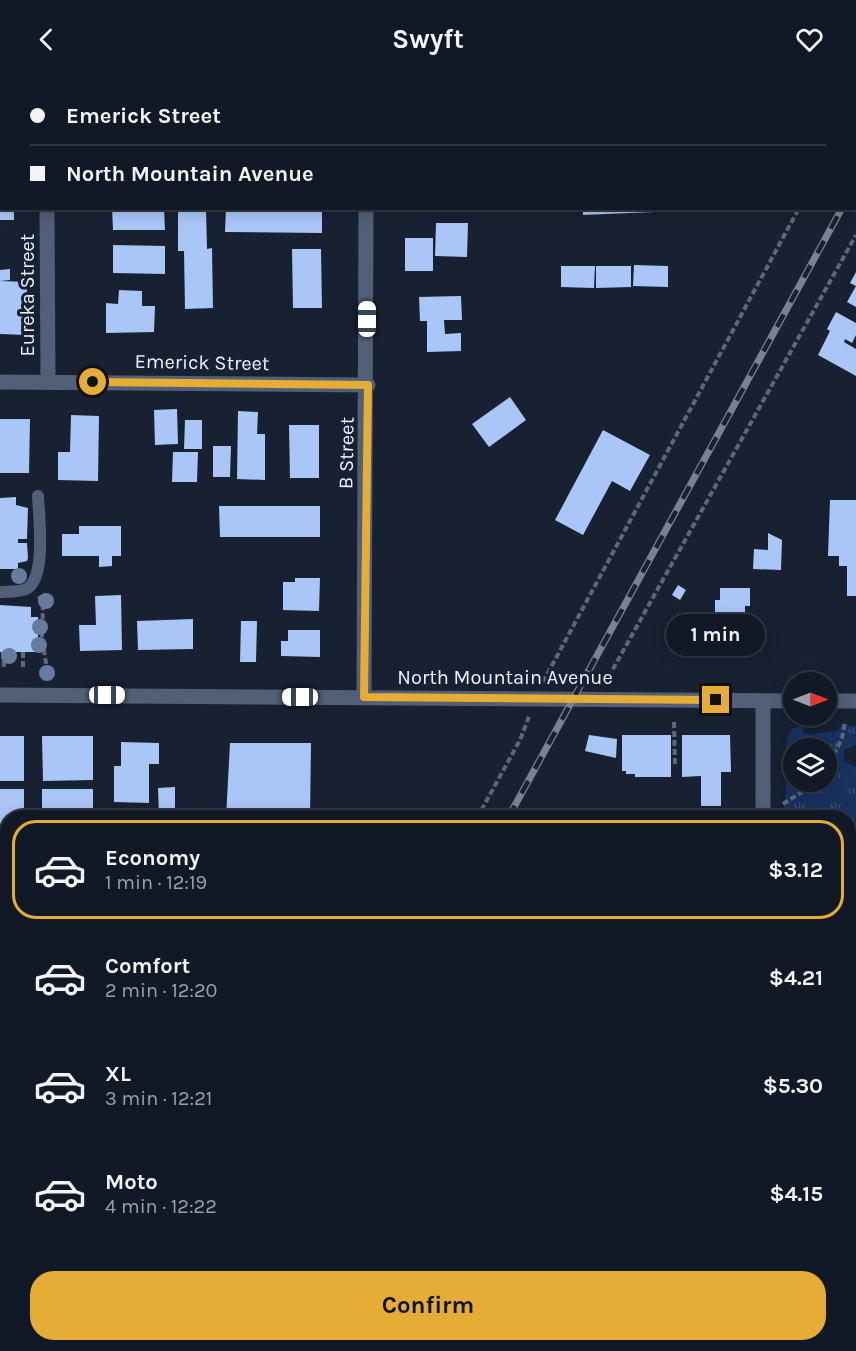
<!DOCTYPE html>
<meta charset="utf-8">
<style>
body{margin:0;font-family:Karla,sans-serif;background:#1a222e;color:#f1f3f6;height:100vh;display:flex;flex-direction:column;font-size:22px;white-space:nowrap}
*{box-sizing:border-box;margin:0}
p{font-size:20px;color:#9ca0a7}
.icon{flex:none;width:33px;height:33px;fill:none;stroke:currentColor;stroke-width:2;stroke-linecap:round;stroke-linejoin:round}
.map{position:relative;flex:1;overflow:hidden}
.details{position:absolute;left:0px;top:732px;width:856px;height:542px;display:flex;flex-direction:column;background:#111926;border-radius:24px 24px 0 0;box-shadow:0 3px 15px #0003,0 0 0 2px #303843}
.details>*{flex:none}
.guide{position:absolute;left:0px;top:0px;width:856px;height:132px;box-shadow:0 3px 15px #0003,0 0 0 2px #303843;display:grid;align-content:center;height:132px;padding:0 30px;background:#111926}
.needle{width:39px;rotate:90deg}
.fabs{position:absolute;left:783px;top:594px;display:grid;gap:12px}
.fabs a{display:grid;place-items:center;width:54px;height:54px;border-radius:50%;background:#111926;box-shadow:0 3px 15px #0003,0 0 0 2px #303843;font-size:30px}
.end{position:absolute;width:27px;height:27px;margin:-14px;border:8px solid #e5ad36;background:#111;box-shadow:0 0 0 3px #111}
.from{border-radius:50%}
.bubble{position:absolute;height:42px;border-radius:21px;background:#111926;box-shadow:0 3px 15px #0003,0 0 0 2px #303843;font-size:20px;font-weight:700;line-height:42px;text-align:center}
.car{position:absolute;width:18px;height:36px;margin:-18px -9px;border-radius:8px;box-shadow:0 0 4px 2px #0007;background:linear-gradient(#fff 24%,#345 0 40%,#fff 0 76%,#345 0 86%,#fff 0)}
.guide b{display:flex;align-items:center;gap:21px;height:57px;font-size:22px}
.guide b+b{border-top:2px solid #303843}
.guide i{width:15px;height:15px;background:#f1f3f6}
ul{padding:10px 0 0;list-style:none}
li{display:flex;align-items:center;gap:18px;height:99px;margin:0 12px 9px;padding:0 18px;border:3px solid transparent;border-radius:24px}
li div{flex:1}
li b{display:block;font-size:22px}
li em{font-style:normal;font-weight:700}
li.selected{border-color:#e5ad36}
li>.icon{width:54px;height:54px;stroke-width:1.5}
.primary-button{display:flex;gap:12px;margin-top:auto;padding:12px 30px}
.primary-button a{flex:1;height:69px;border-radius:24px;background:#e5ad36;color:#111;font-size:24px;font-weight:700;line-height:69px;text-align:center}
header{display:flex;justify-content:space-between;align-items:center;height:78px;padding:0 30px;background:#111926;font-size:27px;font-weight:700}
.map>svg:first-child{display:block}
</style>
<header><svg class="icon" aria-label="back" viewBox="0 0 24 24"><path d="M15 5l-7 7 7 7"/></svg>Swyft<svg class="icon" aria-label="heart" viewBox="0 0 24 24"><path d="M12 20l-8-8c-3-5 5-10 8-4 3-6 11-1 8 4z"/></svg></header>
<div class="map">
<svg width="856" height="1273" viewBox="0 0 856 1273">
<defs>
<pattern id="grass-tufts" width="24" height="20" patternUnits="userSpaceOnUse" patternTransform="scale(1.5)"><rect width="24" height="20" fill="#18315f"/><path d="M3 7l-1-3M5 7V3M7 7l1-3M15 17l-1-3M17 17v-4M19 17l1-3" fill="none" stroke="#3a4f77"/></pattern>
</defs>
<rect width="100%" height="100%" fill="#172132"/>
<path fill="url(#grass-tufts)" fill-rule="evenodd" d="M803 647V655C814 658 827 653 839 653V647L856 648V667L844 672V683L856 689V748H849V740L781 739C793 713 778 672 792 651ZM794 670H826V704H794Z"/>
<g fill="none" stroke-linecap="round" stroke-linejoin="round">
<path stroke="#474c72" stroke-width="6" d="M849 806 856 805"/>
</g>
<path fill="#aac6f7" d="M0 130H14V142H0Z
M112 130H164L165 152H113Z
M178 130H206L207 171 212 170 213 230 185 231 184 173H178Z
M226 130H322V155L225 154Z
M583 130H702V132L583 137Z
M436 145H468L467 179 435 178Z
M405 160H433V193H405Z
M113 167 165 168V196L113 195Z
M292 171H321L322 230H293Z
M634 187 668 188V209L633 208Z
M561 188H595L594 210 561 209Z
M596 188H631V209L596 210Z
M10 191V202L0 203V192Z
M856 194V229L847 224 856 208 850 205Z
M0 203 27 204 26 257 0 256Z
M119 212 142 213V228H155L154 254 106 255V225L118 226Z
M461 218 462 242H444L445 256 461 255V273L427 274V243H420L419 219Z
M836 234 856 245V257L852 265 845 261 844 264 856 271V298L818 277 830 253 827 251Z
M510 319 526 342 489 369 472 346Z
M177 331 178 366 155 367 154 332Z
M238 333 258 334 257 356H265V402L237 401Z
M71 337 99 338 98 403 58 402V374H70Z
M0 341H30L29 395H0Z
M185 342H202V371H184Z
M289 347H319V400H290Z
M603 352 650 377 630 413 612 403 583 457 555 442Z
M213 368H231L230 399H213Z
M173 374H198L197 404H172Z
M16 419V427L28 430 27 461H18V465H27L28 480 27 483 18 485V491H0V420Z
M830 422H856V518H847V488H839V478H828Z
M219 428H320V459H220Z
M79 448H121V478H112V488L99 489V478H62V456H79Z
M768 455 782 462 781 492 753 491 754 471 768 472Z
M295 500H320L319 533 283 532V504H295Z
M678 507 686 512 680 522 672 517Z
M720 510H750V528H745V545H718V543H715V522H720Z
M121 517 122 572 80 573 79 547H96L95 518Z
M0 527 31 529V539H38V574H0Z
M193 541V571L138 572 137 543Z
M241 543H257L256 584H240Z
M288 552H320V579L281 578V563H288Z
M589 657 617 661 616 680 585 673Z
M622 657H671V699H635V696H626V693H622Z
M682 657H730L731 694H721V728H701V698L682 699Z
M0 658H24V703H0Z
M42 658H93V702L43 703Z
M121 664 159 665V686H149V725L114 724V688H121Z
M230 665H311L310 740H226Z
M175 709V739H159L158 710Z
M0 711H24V740H8V756H0Z
M42 711H93V740H42Z
M0 809H8V900H0Z
M849 908H853V922H856V932L853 934H849Z
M849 953H855V991H849Z
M849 1010H855V1048H849Z
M849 1059H855V1097L849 1098Z
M849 1117H855L856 1155H849Z
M849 1236H856V1273H820V1266H849Z
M31 1266H85V1273H31Z"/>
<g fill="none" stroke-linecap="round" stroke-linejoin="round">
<path stroke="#5e6777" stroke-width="4" stroke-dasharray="6 3" stroke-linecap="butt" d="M855 34 856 33
M39 518 43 528 42 559 47 591
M3 574 4 591
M23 574V591
M543 604 799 130
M604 607 856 157
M674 644 675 689
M826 693 842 660 845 644
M783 726 817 704
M477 740 520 662 530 636
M377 1266V1273
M182 1273 186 1266"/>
<path stroke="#515f77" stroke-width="12" d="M126 2 175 0
M0 514C9 513 20 515 28 510 46 497 39 440 38 418"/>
<path stroke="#515f77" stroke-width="15" d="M366 2V0
M802 2 803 0
M0 3H2
M47 130 48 304
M0 304 368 307
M364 619 366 130
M763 623V740
M849 879H856
M849 1190H856
M707 1273V1266"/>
<path stroke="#515f77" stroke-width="15" d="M0 617 794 623
M826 623H856"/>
<defs>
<path id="rail" d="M855 109 856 107
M508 740 842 130
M209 1273 213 1266"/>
</defs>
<use href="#rail" stroke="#7a8291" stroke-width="7"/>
<use href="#rail" stroke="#172132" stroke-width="4.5" stroke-dasharray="14" stroke-linecap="butt"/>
</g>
<g fill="#677b9d">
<circle cx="19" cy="498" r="8"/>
<circle cx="46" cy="523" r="8"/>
<circle cx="40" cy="549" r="8"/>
<circle cx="39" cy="567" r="8"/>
<circle cx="9" cy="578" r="8"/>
<circle cx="47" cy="595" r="8"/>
</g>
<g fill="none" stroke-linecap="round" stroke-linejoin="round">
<path stroke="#e5ad36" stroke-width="8" d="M93 304 368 307 364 619 716 622"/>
</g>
<g text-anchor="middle" stroke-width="6" stroke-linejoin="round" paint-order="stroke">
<g font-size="20" fill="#ecf3ff" stroke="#172132">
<text transform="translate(27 217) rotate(-90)" y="7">Eureka Street</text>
<text transform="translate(202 284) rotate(1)" y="7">Emerick Street</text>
<text transform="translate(346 375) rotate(-89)" y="7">B Street</text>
<text x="505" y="606">North Mountain Avenue</text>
</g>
</g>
</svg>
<div class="fabs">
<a><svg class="needle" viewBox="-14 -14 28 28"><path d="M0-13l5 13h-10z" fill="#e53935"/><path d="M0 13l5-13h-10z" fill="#9ca0a7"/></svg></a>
<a><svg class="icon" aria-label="layers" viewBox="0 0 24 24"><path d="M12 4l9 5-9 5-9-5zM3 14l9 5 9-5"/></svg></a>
</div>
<i class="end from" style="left:93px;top:304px"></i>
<i class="end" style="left:716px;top:622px"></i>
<div class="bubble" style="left:666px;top:536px;width:99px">1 min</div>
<i class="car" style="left:367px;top:241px;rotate:0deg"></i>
<i class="car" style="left:107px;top:617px;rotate:90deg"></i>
<i class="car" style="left:300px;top:619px;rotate:270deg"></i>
<div class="guide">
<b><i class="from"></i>Emerick Street</b>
<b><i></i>North Mountain Avenue</b>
</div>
<section class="details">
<ul>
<li class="selected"><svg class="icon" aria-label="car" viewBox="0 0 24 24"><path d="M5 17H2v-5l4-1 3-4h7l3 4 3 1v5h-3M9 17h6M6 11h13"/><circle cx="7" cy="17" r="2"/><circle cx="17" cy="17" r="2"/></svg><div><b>Economy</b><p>1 min · 12:19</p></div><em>$3.12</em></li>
<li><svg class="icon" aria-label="car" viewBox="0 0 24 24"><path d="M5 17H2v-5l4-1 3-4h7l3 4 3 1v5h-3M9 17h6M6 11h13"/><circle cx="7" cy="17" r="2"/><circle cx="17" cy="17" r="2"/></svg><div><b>Comfort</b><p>2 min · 12:20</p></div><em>$4.21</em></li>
<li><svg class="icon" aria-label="car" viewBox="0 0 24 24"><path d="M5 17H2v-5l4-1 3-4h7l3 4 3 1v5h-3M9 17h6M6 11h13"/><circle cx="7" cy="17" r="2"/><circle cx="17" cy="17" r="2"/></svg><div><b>XL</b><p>3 min · 12:21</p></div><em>$5.30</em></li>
<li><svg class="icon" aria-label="car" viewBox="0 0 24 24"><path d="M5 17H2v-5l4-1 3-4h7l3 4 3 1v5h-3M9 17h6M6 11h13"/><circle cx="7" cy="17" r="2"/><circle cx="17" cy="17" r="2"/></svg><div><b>Moto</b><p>4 min · 12:22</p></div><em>$4.15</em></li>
</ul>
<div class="primary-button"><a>Confirm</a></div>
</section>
</div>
